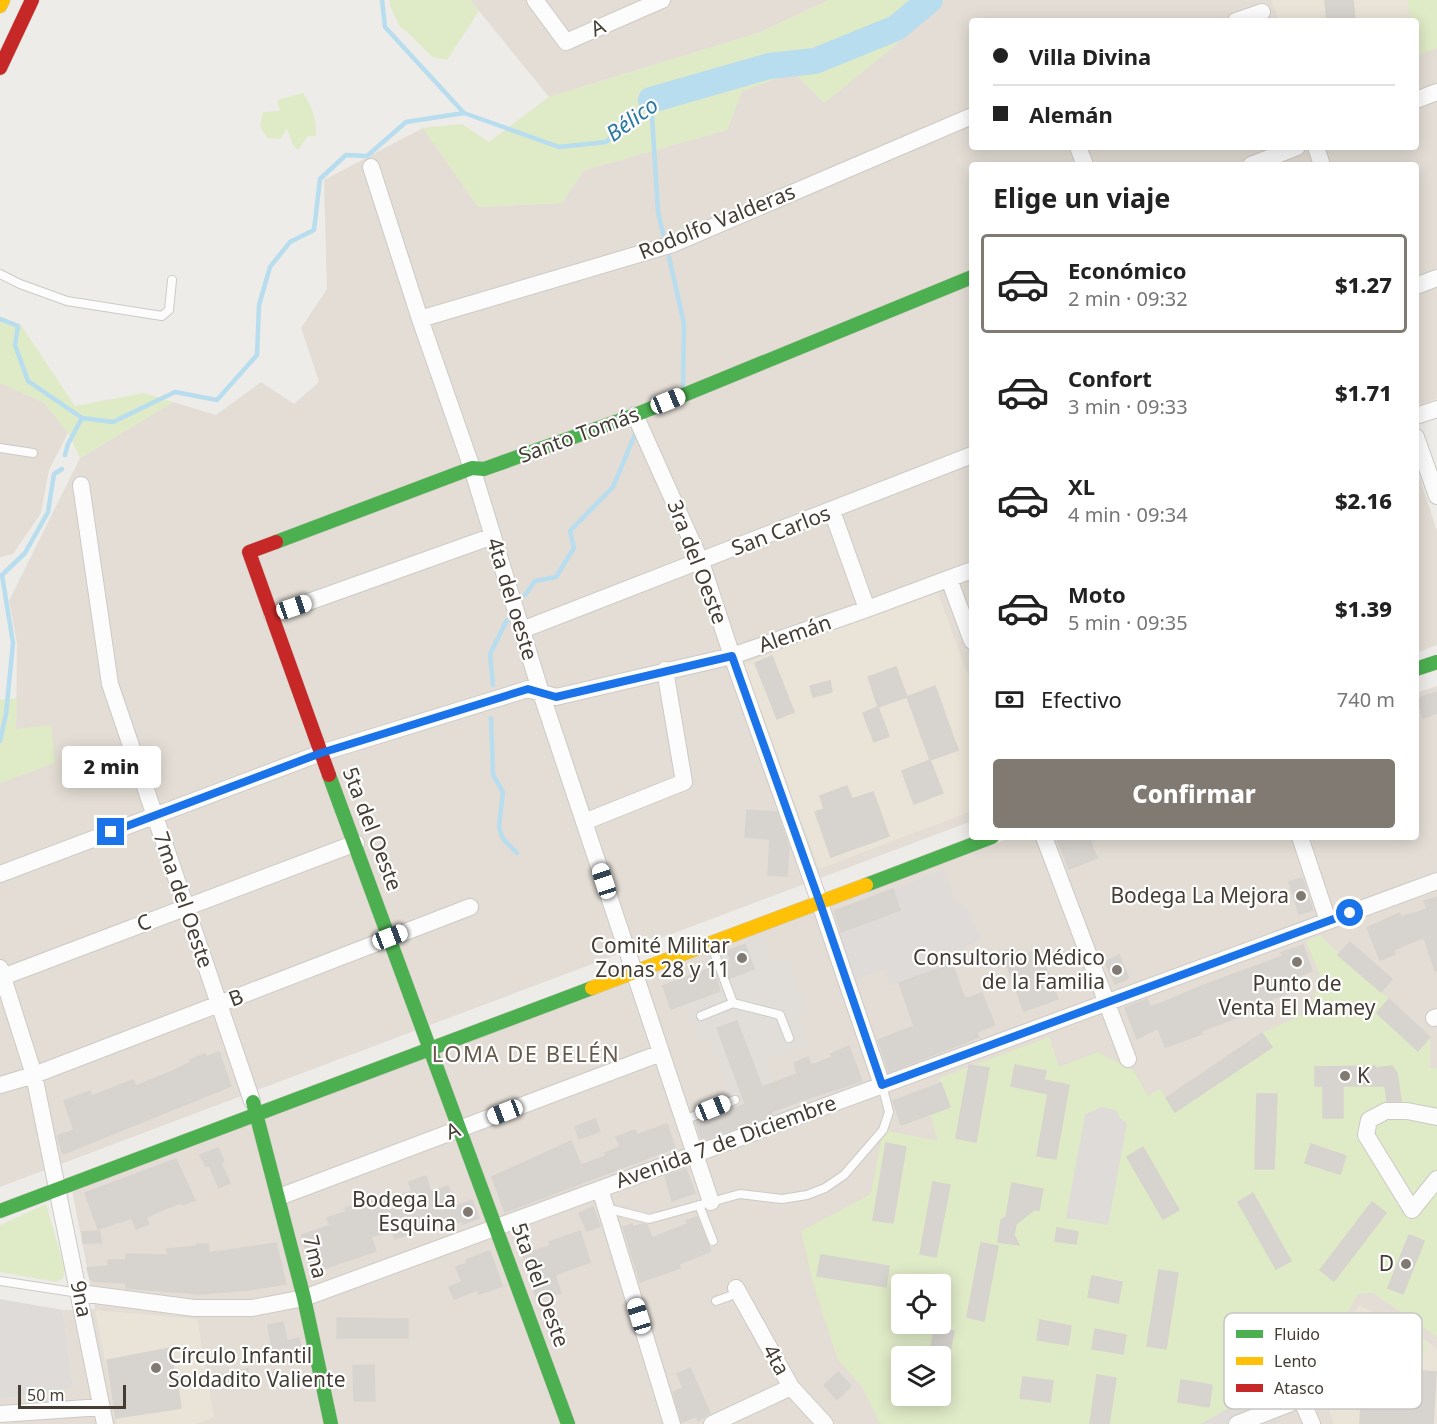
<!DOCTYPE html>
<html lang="es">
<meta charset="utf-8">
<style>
body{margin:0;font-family:"Noto Sans",sans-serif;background:#f6f6f6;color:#222;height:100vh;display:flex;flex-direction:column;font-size:22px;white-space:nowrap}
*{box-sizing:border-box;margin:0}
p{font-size:20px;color:#767676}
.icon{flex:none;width:33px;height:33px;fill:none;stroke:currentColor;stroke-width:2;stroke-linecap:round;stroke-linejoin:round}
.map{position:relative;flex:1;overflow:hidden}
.side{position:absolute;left:969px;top:162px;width:450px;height:678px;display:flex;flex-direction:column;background:#fff;border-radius:6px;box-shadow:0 3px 15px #0003}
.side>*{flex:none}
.hud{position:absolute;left:969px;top:18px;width:450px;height:132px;border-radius:6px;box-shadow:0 3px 15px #0003;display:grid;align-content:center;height:132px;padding:0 24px;background:#fff}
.buttons{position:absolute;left:891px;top:1274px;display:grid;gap:12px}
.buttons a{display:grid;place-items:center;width:60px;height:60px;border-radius:6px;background:#fff;box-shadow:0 3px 15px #0003;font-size:30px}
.scale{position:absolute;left:18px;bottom:15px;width:108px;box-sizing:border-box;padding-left:6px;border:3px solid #453d34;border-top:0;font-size:16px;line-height:21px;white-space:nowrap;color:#453d34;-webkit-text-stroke:4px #fff;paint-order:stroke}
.end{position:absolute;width:27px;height:27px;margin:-14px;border:8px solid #1a73e8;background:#fff;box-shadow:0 0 0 3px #fff}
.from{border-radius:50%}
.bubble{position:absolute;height:42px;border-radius:6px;background:#fff;box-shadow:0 3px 15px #0003;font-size:20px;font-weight:800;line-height:42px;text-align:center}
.car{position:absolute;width:18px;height:36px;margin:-18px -9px;border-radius:8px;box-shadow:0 0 4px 2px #0007;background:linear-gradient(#fff 24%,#345 0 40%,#fff 0 76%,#345 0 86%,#fff 0)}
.hud b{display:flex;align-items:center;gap:21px;height:57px;font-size:22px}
.hud b+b{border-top:2px solid #e0e0e0}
.hud i{width:15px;height:15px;background:#222}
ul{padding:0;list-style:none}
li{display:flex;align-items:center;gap:18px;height:99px;margin:0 12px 9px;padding:0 12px;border:3px solid transparent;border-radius:6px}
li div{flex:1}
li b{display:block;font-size:22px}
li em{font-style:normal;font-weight:800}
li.current{border-color:#807a73}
li>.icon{width:54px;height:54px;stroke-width:1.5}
h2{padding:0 24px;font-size:27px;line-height:72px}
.pay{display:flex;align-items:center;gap:15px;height:66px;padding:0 24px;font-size:22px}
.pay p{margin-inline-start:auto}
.button{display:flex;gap:12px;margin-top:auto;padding:12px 24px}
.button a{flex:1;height:69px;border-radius:6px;background:#807a73;color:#fff;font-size:24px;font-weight:800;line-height:69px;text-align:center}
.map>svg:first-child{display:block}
</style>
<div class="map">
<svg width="1437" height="1424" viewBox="0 0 1437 1424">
<rect width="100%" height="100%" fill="#eeece8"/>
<path fill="#e3ddd5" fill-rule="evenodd" d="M470 0H829L758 33 549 97Z
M944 0H1437V399L1416 406V165H972V821L0 1187V783L55 762 16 730 17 643 9 601 80 458 173 402 216 415 261 382 294 404 319 382 301 328 327 289 324 180 423 128 478 207 562 203 584 170 727 130 742 91 794 72 824 103 894 46ZM972 21H1416V147H972Z
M0 383 45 403 68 433 49 470 41 513 13 554 0 557Z
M1416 467 1437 531V645L1416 653Z
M1437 686V1424H0V1399L73 1388 63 1310 95 1309 72 1190 1013 837H1416V693ZM902 1284H940V1323H902ZM902 1356H940V1395H902Z"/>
<path fill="#e1ddd9" d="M763 935 773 963 787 958 807 1013 799 1016 809 1044 766 1060 784 1111 701 1142 688 1106 729 1090 710 1037 699 1041 685 1004 720 991 707 955 726 948 737 975 754 969 744 942Z"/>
<path fill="#eae3d7" d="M1271 0H1408L1411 21H1279Z
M937 591 972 685V811L819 869 743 664Z
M1359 1305 1420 1336 1437 1349V1424H1334L1319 1385Z
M95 1310 197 1319 214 1417 195 1424H117Z"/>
<path fill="#dfeac7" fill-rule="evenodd" d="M390 0H470L479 11 447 60 432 57 406 31 400 27 390 6Z
M829 0H944L894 46 824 103 794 72 742 91 727 130 584 170 562 203 478 207 423 128 462 124 489 142 549 97 758 33Z
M1408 0H1437V48L1417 56 1416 21H1411Z
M303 93C313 107 316 119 316 136H308L298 150 293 145 287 129 280 139 267 138 260 126 263 112 280 111 277 100Z
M0 316 21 325 75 406 144 393 173 402 80 458 68 433 45 403 0 383Z
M17 698 16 729 51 725 55 763 0 783V700Z
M1320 935 1344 959 1389 999 1377 1014 1418 1051 1430 1037V1068H1437V1337L1373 1293 1358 1294 1320 1364 1263 1389 1201 1424H880L863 1388 838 1360 813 1283 801 1231 871 1194 883 1130 938 1141 930 1114 949 1107 939 1078 1049 1037 1059 1067 1098 1052 1133 1070 1148 1096 1160 1089 1176 1112 1272 1047 1262 1033 1308 1012 1321 978 1306 941ZM902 1284H940V1323H902ZM902 1356H940V1395H902Z
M46 1204 65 1270 63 1278 57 1282 0 1272V1225Z
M1400 1347a13 13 0 1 1 26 0a13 13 0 1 1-26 0Z"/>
<path fill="#dedbd8" d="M944 870 954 899 967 908 981 939 966 946 952 964 891 986 884 969 855 980 838 933 900 910 893 889Z
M1101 1107 1116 1110 1120 1118 1127 1123 1108 1225 1066 1218 1085 1115Z
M0 1299 63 1310 73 1388 0 1399Z
M1263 1389 1280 1420 1274 1424H1201Z"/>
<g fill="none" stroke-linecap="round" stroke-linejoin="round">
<path stroke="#b7ddee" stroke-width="4.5" d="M382 0 385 27 464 113 559 147 606 142 651 100
M651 100 658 212 663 234
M669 257 684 324 683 388
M0 319 18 326 15 345 28 381 82 418 113 422 175 392 217 400 257 355 259 305 270 267 290 242 314 230 320 179 346 155 367 156 406 122 464 113
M65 455 68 444 82 418
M525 595 535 581 556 577 574 548 570 531 613 487 636 432
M493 685 490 654 507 620
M491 718 493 775 503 792 499 827 503 839 517 853
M0 741 6 714 13 643 2 575 25 553 48 512 54 474 62 469"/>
<path stroke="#b7ddee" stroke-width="26" d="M651 100 769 66 815 61 896 28 930 0"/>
</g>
<path fill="#d7d3cf" stroke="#d7d3ce" stroke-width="1.5" d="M1325 0H1353L1355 21H1327Z
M772 656 794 712 777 719 755 663Z
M896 667 907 697 935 686 958 750 930 760 943 793 914 804 902 771 930 760 907 697 878 707 889 736 874 742 863 713 878 707 868 677Z
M830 681 832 692 813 697 810 686Z
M1437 692V713L1423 718 1417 699Z
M847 786 852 799 873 792 889 836 831 857 815 812 824 809 820 796Z
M747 810 777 812 789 848 787 876 768 875 770 839 745 837Z
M1056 837H1089L1097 858 1069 869Z
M1302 878 1313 910 1299 914 1289 882Z
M893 889 900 910 841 932 834 911Z
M1437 897V971H1435L1424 937 1394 950 1395 954 1380 960 1367 928 1399 913 1401 917 1427 909 1424 901Z
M1350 942 1392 979 1381 992 1338 955Z
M745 944 754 969 730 978 725 963 731 961 727 951Z
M1303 945 1312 971 1285 981 1289 993 1266 1001 1268 1009 1253 1015 1252 1012 1201 1031 1202 1034 1165 1047 1158 1028 1137 1039 1125 1008 1147 999 1150 1007 1164 1002 1204 985 1283 956 1281 953Z
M1014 948 1017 958 1039 949 1058 999 1024 1011 1002 952Z
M1119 955 1129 978 1115 984 1105 962Z
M952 964 965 999 982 993 995 1025 977 1032 979 1037 889 1072 878 1040 914 1026 899 983Z
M713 967 720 991 671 1009 663 986Z
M1389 999 1430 1037 1418 1051 1377 1013Z
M737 1021 762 1087 797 1074 794 1063 808 1057 811 1065 833 1057 831 1054 849 1046 862 1081 806 1099 771 1112 772 1115 702 1140 696 1123 745 1104 717 1028Z
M1262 1033 1272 1047 1175 1112 1166 1098Z
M219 1052 231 1086 63 1154 57 1136 74 1130 64 1101 90 1091 92 1096 133 1080 136 1086 175 1070 191 1062 190 1060 205 1054 206 1057Z
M969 1065 989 1068 976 1142 956 1138Z
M1015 1065 1046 1071 1044 1080 1069 1085 1056 1159 1037 1156 1048 1094 1011 1086Z
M1375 1066V1068L1392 1066 1397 1073 1401 1101H1387L1385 1086H1343V1118H1323V1086H1315V1067Z
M941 1083 950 1107 901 1125 893 1101Z
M1257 1094H1277L1274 1169H1255Z
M595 1119 600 1131 579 1139 575 1127Z
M667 1124 675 1148 505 1212 492 1177 571 1141 581 1165 606 1156 605 1153 620 1147 616 1137 635 1130 637 1135Z
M886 1143 906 1147 893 1223 873 1220Z
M1311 1144 1346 1156 1340 1174 1305 1163Z
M1143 1147 1179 1210 1163 1219 1127 1157Z
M218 1148 224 1161 221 1163 230 1183 219 1188 209 1165 206 1167 200 1155Z
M176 1159 195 1200 183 1205 182 1202 146 1217 149 1224 136 1229 132 1218 98 1229 85 1193Z
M686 1169 695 1193 672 1201 665 1176Z
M426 1176 431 1192 448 1186 456 1206 472 1200 479 1218 463 1224 462 1221 447 1227 445 1221 395 1239 392 1230 371 1237 376 1251 311 1273 302 1235 330 1225 327 1218 346 1212 345 1208 379 1197 381 1202 412 1191 409 1182Z
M933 1182 950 1185 936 1257 920 1254Z
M1012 1183 1043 1189 1039 1210H1034L1016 1224 1014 1235 1019 1245 998 1242 1001 1220 1006 1217Z
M1253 1193 1291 1261 1276 1269 1238 1202Z
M1372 1202 1386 1213 1334 1281 1320 1270Z
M593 1207 600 1226 587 1231 579 1213Z
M697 1217 711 1251 679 1264 680 1268 640 1282 623 1227 632 1224 633 1227 643 1224 647 1225 652 1238 687 1224 686 1221Z
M1057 1228 1078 1232 1076 1244 1055 1241Z
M100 1231 101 1243H83L82 1232Z
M580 1231 590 1262 555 1275 561 1293 537 1300 523 1254 550 1246 549 1242Z
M1409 1235 1424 1241 1403 1294 1388 1288Z
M276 1243 286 1284 248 1290 200 1294 126 1288V1283L94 1281 90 1279 87 1268 108 1266V1260H126V1254L168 1255 167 1249 197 1246V1244H208L209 1253Z
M981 1243 998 1246 984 1321 967 1317Z
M490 1251 502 1286 479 1294 477 1290 454 1299 449 1287 462 1282 456 1267 467 1263 466 1260Z
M821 1255 889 1266 886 1287 817 1276Z
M1159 1270 1178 1273 1166 1349 1147 1346Z
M1092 1276 1122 1282 1118 1303 1088 1297Z
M337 1318 408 1319V1338H337Z
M1040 1320 1071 1326 1068 1345 1037 1340Z
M283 1322 287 1341 299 1338 303 1356 272 1364 267 1346 271 1345 268 1325Z
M935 1327 954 1331 949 1356H929Z
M1095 1329 1126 1335 1123 1354 1092 1349Z
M171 1348 174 1371 179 1370 182 1386 178 1387 181 1408 116 1418 107 1360Z
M374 1365 375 1401H354L353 1366Z
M690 1368 710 1413 698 1421 696 1416 682 1422 673 1392 683 1388 677 1374Z
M248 1369 249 1380 208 1386 206 1377Z
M1411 1370 1436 1372 1433 1424H1360L1362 1379 1410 1381Z
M838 1372 851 1386 837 1400 824 1385Z
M1097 1375 1116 1378 1109 1424H1090Z
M1023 1377 1053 1381 1050 1402 1020 1398Z
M1181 1380 1212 1385 1209 1407 1178 1402Z"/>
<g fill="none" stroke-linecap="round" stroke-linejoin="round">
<defs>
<path id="lane" d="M0 274 20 284 67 301 162 316 169 310 172 280
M0 448 33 453
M711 944 733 1003 780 1015 789 1038
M701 1016 733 1003
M684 1120 735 1100
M699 1205 713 1241
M606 1208 649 1219 740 1194 782 1199 807 1195 825 1188 844 1175 883 1130 889 1112 882 1085
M0 1281 79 1293
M716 1301 738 1293"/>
<path id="street" d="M535 0 566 42 662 0
M1236 21 1262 12
M1416 100 1437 92
M1078 147 1085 165
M1316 147 1322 165
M1251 165 1297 147
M371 167 420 319 472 468 541 693 711 1202
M1416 286 1437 278
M420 319 673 244 972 116
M635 415 701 562 732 656 816 892 882 1085
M1416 416 1437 409
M1416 437 1437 496
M81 485 110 684 252 1101
M832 511 867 609
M949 579 972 641
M272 615 493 536
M522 630 972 455
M584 822 684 782 665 670
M1044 837 1128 1059
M1300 837 1328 921
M0 874 321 753 528 689 556 697 732 656 867 609 972 570
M0 968 34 1075 105 1424
M0 978 356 843
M1434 1018 1437 1017
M0 1085 34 1075 219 1004 470 907
M1437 1117 1407 1111H1386L1369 1120 1366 1135 1412 1210 1437 1179
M600 1189 672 1424
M279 1197 661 1053
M736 1288 791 1387 825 1424
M80 1293 194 1308H252L304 1298 1437 881
M0 1414 102 1407
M712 1424 791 1387
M1237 1424 1301 1399 1312 1424"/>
<path id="fast" d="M276 542 472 468 484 469 635 415 972 277
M1416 669 1437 662
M329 775 568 1424
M866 885 992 837
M253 1102 304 1298 331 1424
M0 1211 592 988"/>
<path id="slow" d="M0 6 3 0
M592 988 866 885"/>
<path id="jam" d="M0 68 32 0
M276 542 249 552 329 775"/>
</defs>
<use href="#lane" stroke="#cdcac5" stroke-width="10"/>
<use href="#street" stroke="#cdcac5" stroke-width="18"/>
<use href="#fast" stroke="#cec8bf" stroke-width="15"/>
<use href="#slow" stroke="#cec8bf" stroke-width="15"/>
<use href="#jam" stroke="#cec8bf" stroke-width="15"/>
<use href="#lane" stroke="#fcfcfc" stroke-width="8"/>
<use href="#street" stroke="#fcfcfc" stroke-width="16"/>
<use href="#fast" stroke="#4caf50" stroke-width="14"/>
<use href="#slow" stroke="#ffc107" stroke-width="14"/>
<use href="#jam" stroke="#c62828" stroke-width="14"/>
</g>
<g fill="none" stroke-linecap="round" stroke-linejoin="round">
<path stroke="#1a73e8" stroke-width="8" d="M111 832 321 753 528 689 556 697 732 656 820 903 882 1085 1350 913"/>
</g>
<g fill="#807a73" stroke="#fff" stroke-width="2">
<circle cx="1301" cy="896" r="6"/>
<circle cx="742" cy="958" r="6"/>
<circle cx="1297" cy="962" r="6"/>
<circle cx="1117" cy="970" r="6"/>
<circle cx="1345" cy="1076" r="6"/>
<circle cx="468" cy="1212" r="6"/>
<circle cx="1406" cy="1264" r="6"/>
<circle cx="156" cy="1368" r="6"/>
</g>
<g text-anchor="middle" stroke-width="4.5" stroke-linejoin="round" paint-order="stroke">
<g font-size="21" fill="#453d34" stroke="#fff">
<text transform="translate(598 28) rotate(-24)" y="7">A</text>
<text transform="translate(717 222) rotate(-22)" y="7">Rodolfo Valderas</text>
<text transform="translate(579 435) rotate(-20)" y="7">Santo Tomás</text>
<text transform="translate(781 531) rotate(-21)" y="7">San Carlos</text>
<text transform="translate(697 562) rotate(69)" y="7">3ra del Oeste</text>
<text transform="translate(512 599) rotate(73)" y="7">4ta del oeste</text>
<text transform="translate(795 634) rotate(-19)" y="7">Alemán</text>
<text transform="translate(372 829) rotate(69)" y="7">5ta del Oeste</text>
<text transform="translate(183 900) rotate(71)" y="7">7ma del Oeste</text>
<text transform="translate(144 923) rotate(-21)" y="7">C</text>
<text transform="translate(236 998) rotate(-21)" y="7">B</text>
<text transform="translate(453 1131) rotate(-21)" y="7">A</text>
<text transform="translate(726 1142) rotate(-20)" y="7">Avenida 7 de Diciembre</text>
<text transform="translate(315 1257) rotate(76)" y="7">7ma</text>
<text transform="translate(540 1285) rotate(70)" y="7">5ta del Oeste</text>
<text transform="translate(81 1299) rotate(79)" y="7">9na</text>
<text transform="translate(776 1360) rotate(61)" y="7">4ta</text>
</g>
<g font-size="21" fill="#453d34" stroke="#fff" text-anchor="end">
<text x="1289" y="903">Bodega La Mejora</text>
<text x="730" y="953">Comité Militar<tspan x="730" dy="24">Zonas 28 y 11</tspan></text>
<text x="1105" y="965">Consultorio Médico<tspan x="1105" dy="24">de la Familia</tspan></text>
<text x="1297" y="991" text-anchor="middle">Punto de<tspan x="1297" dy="24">Venta El Mamey</tspan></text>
<text x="1357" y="1083" text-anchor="start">K</text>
<text x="456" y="1207">Bodega La<tspan x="456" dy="24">Esquina</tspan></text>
<text x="1394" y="1271">D</text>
<text x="168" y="1363" text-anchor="start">Círculo Infantil<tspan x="168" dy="24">Soldadito Valiente</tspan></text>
</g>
<g font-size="22" font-style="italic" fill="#2979a1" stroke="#fff">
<text transform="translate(632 119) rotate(-36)" y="8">Bélico</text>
</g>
<g font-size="22" letter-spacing="1.5" fill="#675a4b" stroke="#fff">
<text x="526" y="1062">LOMA DE BELÉN</text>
</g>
</g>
<rect x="1224" y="1313" width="198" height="96" rx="9" fill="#fff" stroke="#c7c5c2" stroke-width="1.5"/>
<rect x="1236" y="1330" width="27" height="8" fill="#4caf50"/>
<rect x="1236" y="1357" width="27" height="8" fill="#ffc107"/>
<rect x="1236" y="1384" width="27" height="8" fill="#c62828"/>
<g font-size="16" fill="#453d34">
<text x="1274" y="1340">Fluido</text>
<text x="1274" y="1367">Lento</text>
<text x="1274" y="1394">Atasco</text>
</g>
</svg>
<div class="buttons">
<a><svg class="icon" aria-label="locate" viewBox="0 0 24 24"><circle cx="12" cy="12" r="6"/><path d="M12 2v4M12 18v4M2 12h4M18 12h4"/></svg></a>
<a><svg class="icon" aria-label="layers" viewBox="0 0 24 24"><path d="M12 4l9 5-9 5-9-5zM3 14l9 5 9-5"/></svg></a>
</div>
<div class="scale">50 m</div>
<i class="end from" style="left:1350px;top:913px"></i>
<i class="end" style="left:111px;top:832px"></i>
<div class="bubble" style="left:62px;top:746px;width:99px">2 min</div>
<i class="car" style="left:668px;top:401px;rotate:68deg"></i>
<i class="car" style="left:294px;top:607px;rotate:71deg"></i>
<i class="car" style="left:604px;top:881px;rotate:342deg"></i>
<i class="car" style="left:390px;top:937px;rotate:69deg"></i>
<i class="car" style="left:713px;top:1108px;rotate:68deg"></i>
<i class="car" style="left:505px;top:1112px;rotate:249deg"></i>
<i class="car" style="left:639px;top:1316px;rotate:343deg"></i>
<div class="hud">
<b><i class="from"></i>Villa Divina</b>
<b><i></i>Alemán</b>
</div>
<section class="side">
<h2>Elige un viaje</h2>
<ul>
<li class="current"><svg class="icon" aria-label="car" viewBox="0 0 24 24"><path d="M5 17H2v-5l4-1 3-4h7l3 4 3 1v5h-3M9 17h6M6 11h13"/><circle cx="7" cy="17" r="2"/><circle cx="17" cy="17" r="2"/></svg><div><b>Económico</b><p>2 min · 09:32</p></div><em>$1.27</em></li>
<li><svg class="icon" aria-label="car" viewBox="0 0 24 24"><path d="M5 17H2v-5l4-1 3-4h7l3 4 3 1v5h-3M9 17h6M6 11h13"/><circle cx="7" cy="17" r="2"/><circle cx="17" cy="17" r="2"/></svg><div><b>Confort</b><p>3 min · 09:33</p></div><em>$1.71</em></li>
<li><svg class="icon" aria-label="car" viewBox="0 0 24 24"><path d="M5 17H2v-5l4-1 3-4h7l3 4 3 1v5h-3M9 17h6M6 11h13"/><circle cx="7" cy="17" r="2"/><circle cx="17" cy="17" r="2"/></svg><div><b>XL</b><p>4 min · 09:34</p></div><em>$2.16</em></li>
<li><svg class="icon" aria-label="car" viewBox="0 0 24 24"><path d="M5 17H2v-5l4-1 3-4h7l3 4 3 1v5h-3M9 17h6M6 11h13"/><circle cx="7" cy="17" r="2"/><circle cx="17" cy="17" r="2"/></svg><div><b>Moto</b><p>5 min · 09:35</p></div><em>$1.39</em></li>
</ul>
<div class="pay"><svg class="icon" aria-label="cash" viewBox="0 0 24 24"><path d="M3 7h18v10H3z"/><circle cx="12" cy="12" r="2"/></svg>Efectivo<p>740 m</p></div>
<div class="button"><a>Confirmar</a></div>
</section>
</div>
